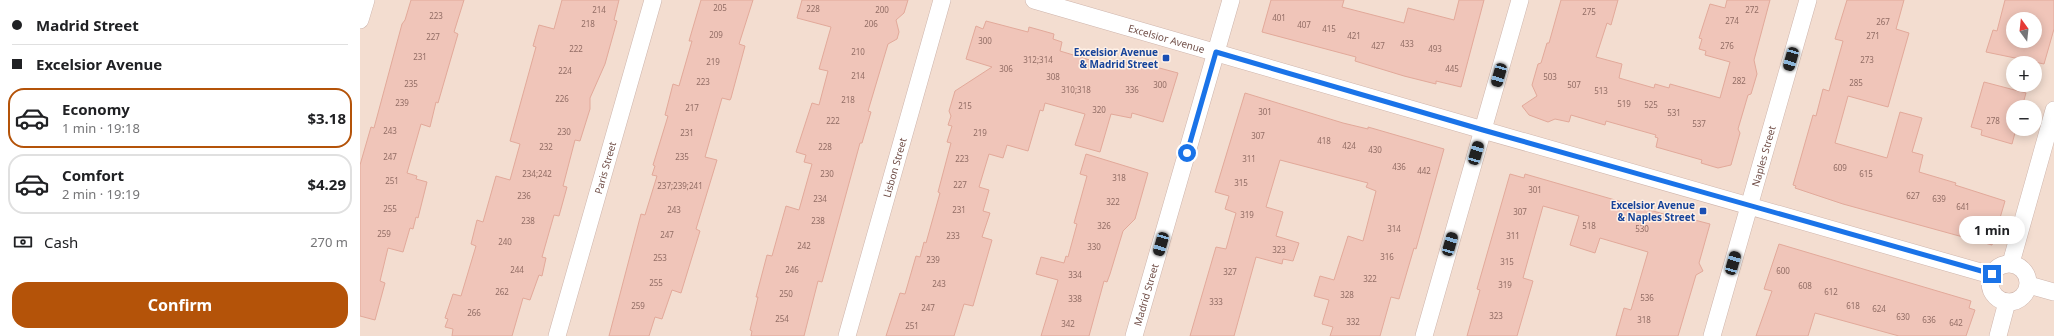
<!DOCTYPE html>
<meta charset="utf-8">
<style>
body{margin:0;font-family:"Noto Sans",sans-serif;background:#f6f6f6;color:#202124;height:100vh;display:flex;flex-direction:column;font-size:15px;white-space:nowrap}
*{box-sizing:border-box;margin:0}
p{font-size:13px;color:#757577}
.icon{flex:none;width:22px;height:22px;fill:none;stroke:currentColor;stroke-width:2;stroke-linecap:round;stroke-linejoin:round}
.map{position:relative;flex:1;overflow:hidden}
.drawer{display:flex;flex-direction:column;background:#fff;width:360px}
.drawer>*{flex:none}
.guide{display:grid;align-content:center;height:88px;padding:0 12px;background:#fff}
.needle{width:26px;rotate:345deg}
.tools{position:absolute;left:1646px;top:12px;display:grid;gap:8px}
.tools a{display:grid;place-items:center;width:36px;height:36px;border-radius:50%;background:#fff;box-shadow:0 2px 10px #0003;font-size:20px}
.end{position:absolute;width:18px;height:18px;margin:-9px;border:5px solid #1a73e8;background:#fff;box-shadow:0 0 0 2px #fff}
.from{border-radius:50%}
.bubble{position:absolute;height:28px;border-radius:14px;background:#fff;box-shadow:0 2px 10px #0003;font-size:13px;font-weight:700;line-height:28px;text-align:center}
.car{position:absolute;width:12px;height:24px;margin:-12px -6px;border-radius:5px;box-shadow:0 0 3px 1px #0007;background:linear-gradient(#222 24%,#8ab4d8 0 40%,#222 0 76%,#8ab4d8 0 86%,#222 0)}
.guide b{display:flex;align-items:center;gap:14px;height:38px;font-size:15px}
.guide b+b{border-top:1px solid #e0e0e0}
.guide i{width:10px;height:10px;background:#202124}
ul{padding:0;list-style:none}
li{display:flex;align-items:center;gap:12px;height:60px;margin:0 8px 6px;padding:0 4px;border:2px solid #e0e0e0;border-radius:16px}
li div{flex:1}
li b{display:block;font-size:15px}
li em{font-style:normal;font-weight:700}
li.active{border-color:#b45309}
li>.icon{width:36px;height:36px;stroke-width:1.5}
.pay{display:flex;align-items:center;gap:10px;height:44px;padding:0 12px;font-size:15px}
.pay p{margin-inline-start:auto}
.primary-button{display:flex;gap:8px;margin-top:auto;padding:8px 12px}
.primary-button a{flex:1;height:46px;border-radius:16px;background:#b45309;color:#fff;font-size:16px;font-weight:700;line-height:46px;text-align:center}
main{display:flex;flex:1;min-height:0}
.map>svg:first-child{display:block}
</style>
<main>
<section class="drawer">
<div class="guide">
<b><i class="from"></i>Madrid Street</b>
<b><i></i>Excelsior Avenue</b>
</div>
<ul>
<li class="active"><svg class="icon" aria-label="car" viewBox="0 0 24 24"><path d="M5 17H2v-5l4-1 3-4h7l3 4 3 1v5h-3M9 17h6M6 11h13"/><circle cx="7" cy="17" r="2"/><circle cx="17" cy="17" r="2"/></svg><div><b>Economy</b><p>1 min · 19:18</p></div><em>$3.18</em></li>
<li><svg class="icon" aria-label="car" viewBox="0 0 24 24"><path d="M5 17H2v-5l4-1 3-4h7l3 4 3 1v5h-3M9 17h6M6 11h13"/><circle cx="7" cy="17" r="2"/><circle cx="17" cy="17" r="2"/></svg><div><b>Comfort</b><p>2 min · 19:19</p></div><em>$4.29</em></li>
</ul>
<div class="pay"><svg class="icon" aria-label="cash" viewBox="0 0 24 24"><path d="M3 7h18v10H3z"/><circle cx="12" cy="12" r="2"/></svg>Cash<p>270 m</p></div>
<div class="primary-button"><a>Confirm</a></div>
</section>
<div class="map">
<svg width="1694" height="336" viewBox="0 0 1694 336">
<rect width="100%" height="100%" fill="#fbece1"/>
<path fill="#f3ddd0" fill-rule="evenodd" d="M0 0H1694V336H0ZM1653 19H1675V41H1653ZM1653 63H1675V85H1653ZM1653 107H1675V129H1653Z"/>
<path fill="#f0c5b9" stroke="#e2a99a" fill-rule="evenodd" d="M51 0H104L94 32 98 34 78 103 76 102 70 127 61 124 47 173 57 176 56 179 67 182 58 218 56 217 53 229 50 228 43 252 28 248 20 281 25 283 15 320 0 316V165L11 127 14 128 42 24 45 20Z
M202 0H259L254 20 257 21 245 64 230 98V109L220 141 215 140 203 186 207 187 199 216 194 215 182 257 186 258 182 276 179 275 170 300 163 298 152 336H92L93 329 85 327 88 319 85 318 93 294 101 296 116 246 111 244 117 220 123 222 136 176 150 180 160 144 150 141 176 47 173 46 179 25 194 29Z
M341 0H393L379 44 385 46 371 98 370 100 362 98 345 157 357 160 336 229 340 231 321 293 312 290 302 319 295 317 289 336H249L281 214 285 215 297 176 292 175 295 166 293 165 308 116 305 115 313 84 319 86 332 41H329Z
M442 0H548L544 13 536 20 539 32 537 39 528 44 508 111 511 112 502 143H500L462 282 458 281 444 336H391L392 331 390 330 398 297H396L407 255 412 256 426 206 439 210 452 164 444 162 446 155 436 152 452 103 459 105 468 71 459 69 471 27 437 18Z
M911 0H984L982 7 1044 23 1048 8 1094 20 1099 0H1124L1101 87 1076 81V84L1044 76 995 61 996 57 902 32Z
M1201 0H1258L1251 25 1247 23 1236 57 1262 64 1259 78 1294 88 1295 84 1309 88 1310 84 1360 98 1370 62 1345 55 1346 51 1339 49 1342 39 1339 38 1350 4 1365 8 1367 0H1410L1394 60 1397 74 1391 94 1388 95 1378 129 1380 133 1371 165 1358 168 1341 163 1342 160 1296 147 1298 138 1295 137 1296 135 1246 121 1245 125 1211 115 1209 122 1195 119 1188 122 1169 115 1162 106 1177 96 1172 85 1178 64 1181 63 1187 43H1189Z
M1487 0H1544L1536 29 1549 33 1528 107 1488 96 1475 143 1527 158 1540 112 1562 118 1552 152 1563 155 1559 172 1596 183 1595 185 1645 201 1632 245 1483 204 1435 188 1436 186 1433 185 1453 115 1456 116 1463 89 1469 91 1483 41 1475 39Z
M1645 0H1694V29L1684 64 1626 52 1633 30 1637 31ZM1653 19H1675V41H1653Z
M626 21 668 32 669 27 694 34 693 39 702 42 700 51 740 63V61L764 67 766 62 776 65 777 62 818 73 803 122 772 113 771 118 751 114 740 152 715 145 725 114 685 103 683 111 680 110 668 151 647 145 643 158 629 154 619 187 629 190 623 211 630 213 622 237 632 240 613 306 604 304 594 336H526L540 293 545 294 556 256 560 257 564 242 566 243 580 193 578 192 591 143 587 142 592 126 588 125 591 116 589 111 595 91 632 67 606 59 616 26 623 29Z
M1624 82 1666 93 1662 107H1653V129H1656L1652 144 1621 135 1622 130 1611 127Z
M885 93 983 123 1008 129V127L1084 149 1056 249 1054 248 1039 299 1031 297 1020 336H970L973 327 962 324 969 300 954 296 960 276 974 280 988 236 1003 241 1016 191 1006 187 1008 183 920 160 906 207 923 212 916 236 939 243 933 261 923 259 922 264 896 257 874 336H830L856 247 866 249 876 213 865 209 869 196 855 192Z
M726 154 788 173 775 219 763 231 750 274 747 282 744 281 729 336H681L698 280 676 274 681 257 704 263 706 256 708 257 717 224 714 223 727 176 720 174Z
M1150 174 1164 178 1165 174 1314 217 1326 220 1327 218 1350 224 1339 263 1343 271 1336 275 1318 336H1256L1264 308 1271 310 1288 252 1240 238 1235 253 1210 245 1219 216 1183 206 1163 278 1173 281 1157 336H1107L1120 290 1117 289Z
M1419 244 1611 301 1609 308 1615 310 1606 336H1539L1455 313 1448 336H1396L1412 291 1404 289Z"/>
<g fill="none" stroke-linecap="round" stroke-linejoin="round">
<defs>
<g id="minor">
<path id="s1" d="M674 0 1123 130 1631 275"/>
<path d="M0 20 6 0"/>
<path d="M1651 263 1694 110"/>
<circle cx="1649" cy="283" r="19"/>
<path d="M1669 285 1694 292"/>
<path id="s2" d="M197 336 293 0"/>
<path id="s3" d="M487 336 582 0"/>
<path id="s4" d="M774 336 871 0"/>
<path d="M1064 336 1160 0"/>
<path id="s5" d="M1352 336 1448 0"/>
<path d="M1638 336 1647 302"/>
</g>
</defs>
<use href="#minor" stroke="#ceb4ab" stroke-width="18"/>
<use href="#minor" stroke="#fff" stroke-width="17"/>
</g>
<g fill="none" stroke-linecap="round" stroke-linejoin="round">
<path stroke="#1a73e8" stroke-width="5" d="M827 153 856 52 1123 130 1632 274"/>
</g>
<g fill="#1a4fb4" stroke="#fff1e7" stroke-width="1.5">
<rect x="802" y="54" width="8" height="8" rx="2"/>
<rect x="1339" y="207" width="8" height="8" rx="2"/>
</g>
<g text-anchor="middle" stroke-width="3" stroke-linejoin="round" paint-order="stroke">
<g font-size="8" fill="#926d65">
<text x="360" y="11">205</text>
<text x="453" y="12">228</text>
<text x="239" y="13">214</text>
<text x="522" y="13">200</text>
<text x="1392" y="13">272</text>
<text x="1229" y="15">275</text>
<text x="76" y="19">223</text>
<text x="919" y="21">401</text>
<text x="1372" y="24">274</text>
<text x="1523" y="25">267</text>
<text x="228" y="27">218</text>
<text x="511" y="27">206</text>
<text x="944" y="28">407</text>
<text x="969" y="32">415</text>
<text x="356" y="38">209</text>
<text x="994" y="39">421</text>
<text x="1513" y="39">271</text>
<text x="73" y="40">227</text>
<text x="625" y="44">300</text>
<text x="1047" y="47">433</text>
<text x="1018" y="49">427</text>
<text x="1367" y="49">276</text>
<text x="216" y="52">222</text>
<text x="1075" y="52">493</text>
<text x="498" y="55">210</text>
<text x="60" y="60">231</text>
<text x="678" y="63">312;314</text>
<text x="1507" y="63">273</text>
<text x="353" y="65">219</text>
<text x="646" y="72">306</text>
<text x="1092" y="72">445</text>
<text x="205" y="74">224</text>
<text x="498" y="79">214</text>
<text x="693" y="80">308</text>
<text x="1190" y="80">503</text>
<text x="1379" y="84">282</text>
<text x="343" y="85">223</text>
<text x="1496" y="86">285</text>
<text x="51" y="87">235</text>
<text x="800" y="88">300</text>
<text x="1214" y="88">507</text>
<text x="716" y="93">310;318</text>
<text x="772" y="93">336</text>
<text x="1241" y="94">513</text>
<text x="202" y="102">226</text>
<text x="488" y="103">218</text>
<text x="42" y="106">239</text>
<text x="1264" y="107">519</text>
<text x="1291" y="108">525</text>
<text x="605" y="109">215</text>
<text x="332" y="111">217</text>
<text x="739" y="113">320</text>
<text x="905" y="115">301</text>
<text x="1314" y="116">531</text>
<text x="473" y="124">222</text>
<text x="1633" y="124">278</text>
<text x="1339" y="127">537</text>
<text x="30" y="134">243</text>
<text x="204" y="135">230</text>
<text x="327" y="136">231</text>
<text x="620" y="136">219</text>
<text x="898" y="139">307</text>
<text x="964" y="144">418</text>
<text x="989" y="149">424</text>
<text x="186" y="150">232</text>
<text x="465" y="150">228</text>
<text x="1015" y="153">430</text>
<text x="30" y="160">247</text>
<text x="322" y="160">235</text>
<text x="602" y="162">223</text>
<text x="889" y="162">311</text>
<text x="1039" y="170">436</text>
<text x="1480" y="171">609</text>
<text x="1064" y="174">442</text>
<text x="177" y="177">234;242</text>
<text x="467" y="177">230</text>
<text x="1506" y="177">615</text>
<text x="759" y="181">318</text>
<text x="32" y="184">251</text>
<text x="881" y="186">315</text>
<text x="600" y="188">227</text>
<text x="320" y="189">237;239;241</text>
<text x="1175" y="193">301</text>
<text x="164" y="199">236</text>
<text x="1553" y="199">627</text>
<text x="460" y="202">234</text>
<text x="1579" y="202">639</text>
<text x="753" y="205">322</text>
<text x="1603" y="210">641</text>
<text x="30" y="212">255</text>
<text x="314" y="213">243</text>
<text x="599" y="213">231</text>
<text x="1160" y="215">307</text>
<text x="887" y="218">319</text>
<text x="168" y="224">238</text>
<text x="458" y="224">238</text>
<text x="744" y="229">326</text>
<text x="1229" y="229">518</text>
<text x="1034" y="232">314</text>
<text x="1282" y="232">530</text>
<text x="24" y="237">259</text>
<text x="307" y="238">247</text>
<text x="593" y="239">233</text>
<text x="1153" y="239">311</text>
<text x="145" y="245">240</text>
<text x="444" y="249">242</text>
<text x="734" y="250">330</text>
<text x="919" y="253">323</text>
<text x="1027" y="260">316</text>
<text x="300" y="261">253</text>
<text x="573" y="263">239</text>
<text x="1147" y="265">315</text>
<text x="157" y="273">244</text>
<text x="432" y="273">246</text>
<text x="1423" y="274">600</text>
<text x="870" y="275">327</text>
<text x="715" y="278">334</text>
<text x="1010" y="282">322</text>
<text x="296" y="286">255</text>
<text x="579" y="287">243</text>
<text x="1145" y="288">319</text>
<text x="1445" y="289">608</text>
<text x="142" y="295">262</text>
<text x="1471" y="295">612</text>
<text x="426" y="297">250</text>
<text x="987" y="298">328</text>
<text x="1287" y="301">536</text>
<text x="715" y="302">338</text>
<text x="856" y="305">333</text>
<text x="278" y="309">259</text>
<text x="1493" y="309">618</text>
<text x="568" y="311">247</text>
<text x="1519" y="312">624</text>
<text x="114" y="316">266</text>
<text x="1136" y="319">323</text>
<text x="1543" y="320">630</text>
<text x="422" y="322">254</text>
<text x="1284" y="323">318</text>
<text x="1569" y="323">636</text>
<text x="993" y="325">332</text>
<text x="1596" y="326">642</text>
<text x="708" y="327">342</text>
<text x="552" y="329">251</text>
</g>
<g font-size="10" fill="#725049" stroke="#fff1e7">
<text dy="4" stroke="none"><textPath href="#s1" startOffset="138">Excelsior Avenue</textPath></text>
<text dy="4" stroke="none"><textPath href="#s5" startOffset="187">Naples Street</textPath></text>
<text dy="4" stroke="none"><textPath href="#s2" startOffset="175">Paris Street</textPath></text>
<text dy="4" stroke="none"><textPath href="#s3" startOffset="175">Lisbon Street</textPath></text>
<text dy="4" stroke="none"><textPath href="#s4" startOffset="43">Madrid Street</textPath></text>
</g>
<g font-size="10" font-weight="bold" fill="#164399" stroke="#fff1e7" text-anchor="end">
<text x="798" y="56">Excelsior Avenue<tspan x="798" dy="12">&amp; Madrid Street</tspan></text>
<text x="1335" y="209">Excelsior Avenue<tspan x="1335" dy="12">&amp; Naples Street</tspan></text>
</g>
</g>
</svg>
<div class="tools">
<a><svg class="needle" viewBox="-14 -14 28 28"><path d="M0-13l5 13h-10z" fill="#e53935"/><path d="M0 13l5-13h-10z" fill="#757577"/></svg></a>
<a>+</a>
<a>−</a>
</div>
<i class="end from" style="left:827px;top:153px"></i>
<i class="end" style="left:1632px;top:274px"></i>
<div class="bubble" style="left:1599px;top:216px;width:66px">1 min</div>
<i class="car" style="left:1431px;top:59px;rotate:196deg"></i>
<i class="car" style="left:1139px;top:75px;rotate:196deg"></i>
<i class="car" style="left:1116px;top:153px;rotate:16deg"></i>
<i class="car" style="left:801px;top:244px;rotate:196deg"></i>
<i class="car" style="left:1090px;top:244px;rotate:16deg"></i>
<i class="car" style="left:1373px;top:263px;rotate:16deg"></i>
</div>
</main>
